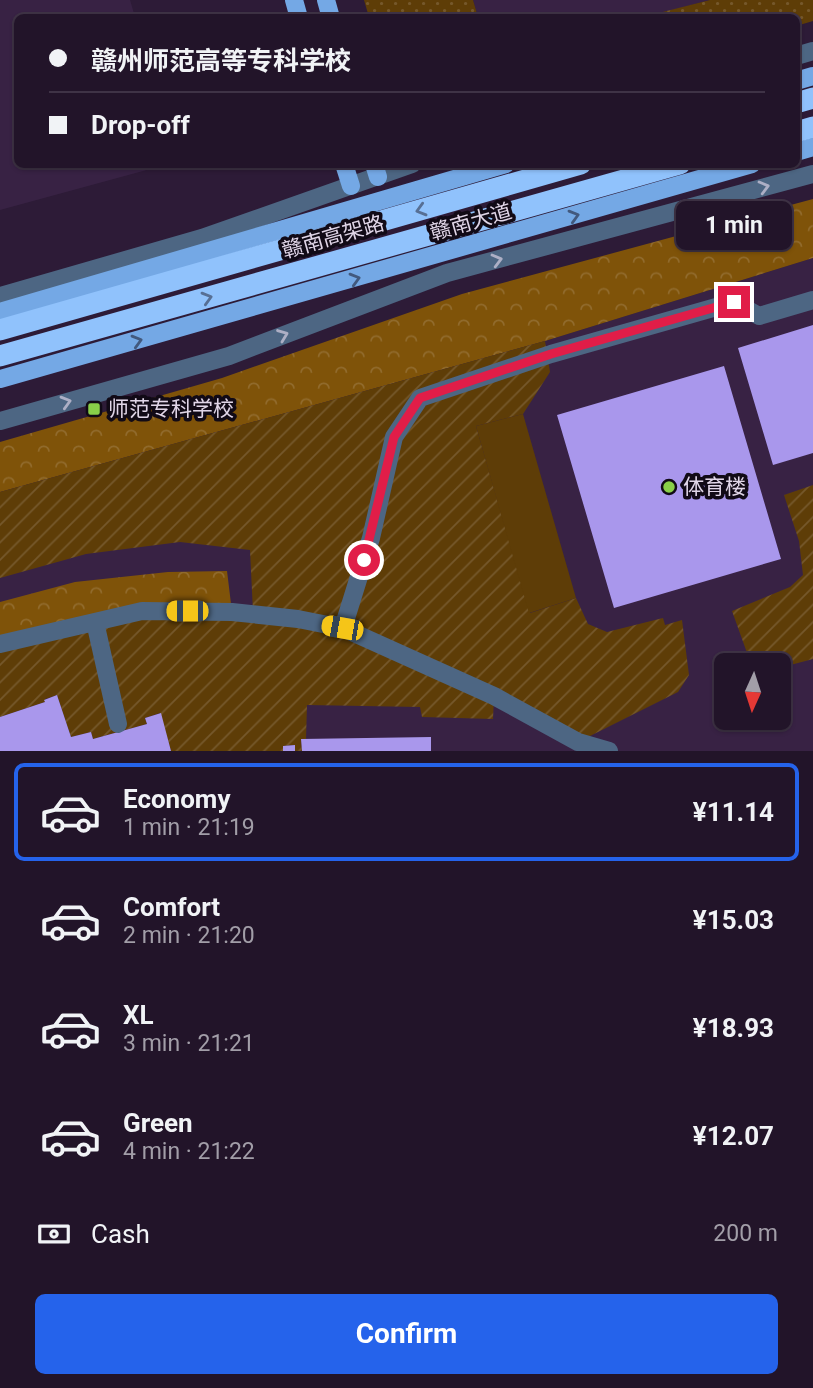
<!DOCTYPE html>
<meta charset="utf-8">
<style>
body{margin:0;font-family:Roboto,"Noto Sans SC",sans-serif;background:#2e2135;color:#f1f3f6;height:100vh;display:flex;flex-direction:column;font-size:26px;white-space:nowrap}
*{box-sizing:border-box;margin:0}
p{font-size:23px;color:#a29ea8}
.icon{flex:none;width:38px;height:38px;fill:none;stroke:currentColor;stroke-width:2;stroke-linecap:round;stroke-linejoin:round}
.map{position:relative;height:751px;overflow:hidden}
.side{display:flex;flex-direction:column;background:#221429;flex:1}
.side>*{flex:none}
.hud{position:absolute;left:14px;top:14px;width:786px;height:154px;border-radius:10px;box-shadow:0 2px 5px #0004,0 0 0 2px #3f3346;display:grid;align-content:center;height:154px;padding:0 35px;background:#221429}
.needle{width:46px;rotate:183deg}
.buttons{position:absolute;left:714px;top:653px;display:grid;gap:14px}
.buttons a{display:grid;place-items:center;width:77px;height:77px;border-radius:10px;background:#221429;box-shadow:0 2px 5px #0004,0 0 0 2px #3f3346;font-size:35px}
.end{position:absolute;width:32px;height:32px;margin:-16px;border:9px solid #e11d48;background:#fff;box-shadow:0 0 0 4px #fff}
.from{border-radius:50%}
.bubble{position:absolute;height:49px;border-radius:10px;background:#221429;box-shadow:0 2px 5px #0004,0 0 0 2px #3f3346;font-size:23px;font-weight:700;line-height:49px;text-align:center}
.car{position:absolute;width:21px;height:42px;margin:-21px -10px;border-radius:9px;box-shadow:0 0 5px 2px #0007;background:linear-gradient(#f5c518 24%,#345 0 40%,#f5c518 0 76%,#345 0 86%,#f5c518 0)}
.hud b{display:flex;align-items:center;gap:24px;height:66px;font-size:26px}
.hud b+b{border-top:2px solid #3f3346}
.hud i{width:18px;height:18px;background:#f1f3f6}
ul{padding:12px 0 0;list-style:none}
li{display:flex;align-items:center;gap:21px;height:98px;margin:0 14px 10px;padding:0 21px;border:4px solid transparent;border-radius:10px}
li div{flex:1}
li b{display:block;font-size:26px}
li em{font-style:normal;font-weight:700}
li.selected{border-color:#2563eb}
li>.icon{width:63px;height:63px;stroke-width:1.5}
.pay{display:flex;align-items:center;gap:18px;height:77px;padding:0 35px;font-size:26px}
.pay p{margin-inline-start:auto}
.cta{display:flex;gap:14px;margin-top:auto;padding:14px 35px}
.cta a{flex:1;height:80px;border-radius:10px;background:#2563eb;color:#fff;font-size:28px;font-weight:700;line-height:80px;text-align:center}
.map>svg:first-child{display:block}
</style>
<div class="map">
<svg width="813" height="751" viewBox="0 0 813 751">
<defs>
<pattern id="grass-dots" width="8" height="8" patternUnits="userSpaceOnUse" patternTransform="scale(1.75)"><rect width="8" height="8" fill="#5e3d07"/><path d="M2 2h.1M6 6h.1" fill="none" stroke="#75582b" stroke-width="1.8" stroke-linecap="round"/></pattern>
<pattern id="forest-crowns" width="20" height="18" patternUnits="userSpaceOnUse" patternTransform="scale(1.75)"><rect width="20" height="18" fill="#7f5309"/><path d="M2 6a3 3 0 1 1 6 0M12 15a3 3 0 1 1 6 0" fill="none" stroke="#916b2d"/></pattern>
<pattern id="garden-furrows" width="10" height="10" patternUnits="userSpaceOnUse" patternTransform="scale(1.75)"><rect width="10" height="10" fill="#5e3d07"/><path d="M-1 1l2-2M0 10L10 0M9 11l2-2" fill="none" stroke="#75582b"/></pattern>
</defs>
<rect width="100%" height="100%" fill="#2d1b37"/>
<path fill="#382244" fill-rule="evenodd" d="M0 0H130L135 17 18 18V164L165 165 0 210Z
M473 0H710L643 18 478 17Z
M813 258V751H0V492L545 341ZM726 665H779V718H726Z"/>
<path fill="url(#grass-dots)" d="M364 0H473L478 17H369Z
M710 0H813V21L796 26V18L643 17Z"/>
<path fill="url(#forest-crowns)" d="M813 199V258L545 341 0 492V442L222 378 462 294Z
M227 571 232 612 0 644V602L75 582 168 572Z"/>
<path fill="url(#garden-furrows)" d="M545 341 550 372 523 414 476 426 530 613 576 598 588 624 607 632 663 618 665 625 682 620 689 675 678 692 578 742 494 696 493 719 422 717 420 707 307 705 306 739H301L302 751H295L294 745 283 746V751H171L160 713 145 718 147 724 93 739 91 732 71 737 57 695 45 699V702L0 717V644L142 611 253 612 250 550 180 542 86 554 0 578V492Z
M813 485V659L779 668V665L751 664 732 611 790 587 803 575 799 541 784 495Z"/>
<path fill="#5e3d07" d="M523 414 576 598 529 613 476 426Z"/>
<path fill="#a997ec" d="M813 325V453L773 465 738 348Z
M724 366 781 559 614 608 557 415Z
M57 695 71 737 91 732 93 739 147 724 145 718 161 713 171 751H0V717L45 702 44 700Z
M431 737V751H302L301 739Z
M295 745V751H283V746Z"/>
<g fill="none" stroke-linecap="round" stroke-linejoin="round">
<path stroke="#4d6683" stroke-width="18" d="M796 56 813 51
M0 296 202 238 412 164
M0 421 229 356 447 273 813 174
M95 622 118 724
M343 628 371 538 394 437 420 398 551 354 734 302 759 316 813 300
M0 644 142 611 232 612 298 619 343 628 494 696 578 742 609 751"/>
<path stroke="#74a8e5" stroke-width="18" d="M294 0 299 18
M326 0 331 18
M796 81 813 76
M796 152 813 147
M344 164 351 186
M374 164 378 177
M0 312 506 164
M0 379 752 164"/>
<path stroke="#90c2fc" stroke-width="21" d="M796 103 813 98
M796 132 813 127
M0 330 581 164
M0 356 680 164"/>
</g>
<defs><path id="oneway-chevron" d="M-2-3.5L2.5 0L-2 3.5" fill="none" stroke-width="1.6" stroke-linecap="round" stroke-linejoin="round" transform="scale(1.75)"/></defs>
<g stroke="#adafc5">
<use href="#oneway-chevron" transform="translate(764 187) rotate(-15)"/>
<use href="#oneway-chevron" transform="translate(497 260) rotate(-15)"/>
<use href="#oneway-chevron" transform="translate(283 335) rotate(-21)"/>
<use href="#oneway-chevron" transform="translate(66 402) rotate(-16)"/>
</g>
<g stroke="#576f94">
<use href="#oneway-chevron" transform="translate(421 210) rotate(164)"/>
<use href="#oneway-chevron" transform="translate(207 298) rotate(-16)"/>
</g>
<g stroke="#42597e">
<use href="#oneway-chevron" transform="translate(574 216) rotate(-16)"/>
<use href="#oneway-chevron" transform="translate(355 279) rotate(-16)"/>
<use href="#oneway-chevron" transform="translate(137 341) rotate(-16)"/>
</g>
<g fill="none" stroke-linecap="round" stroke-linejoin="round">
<path stroke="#e11d48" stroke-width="9" d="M364 560 394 437 420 398 551 354 734 302"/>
</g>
<g fill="#89cf49" stroke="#110a16" stroke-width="2.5">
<rect x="87" y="402" width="14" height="14" rx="3.5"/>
<circle cx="669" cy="487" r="7"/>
</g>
<g text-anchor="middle" stroke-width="7" stroke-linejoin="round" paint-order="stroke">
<g font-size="21" fill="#e1d6e8" stroke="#110a16">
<text transform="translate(471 222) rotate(-16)" y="7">赣南大道</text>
<text transform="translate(333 237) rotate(-16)" y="7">赣南高架路</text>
</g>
<g font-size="21" fill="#e1d6e8" stroke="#110a16" text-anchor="start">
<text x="108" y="416">师范专科学校</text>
<text x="683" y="494">体育楼</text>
</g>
</g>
</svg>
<div class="buttons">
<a><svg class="needle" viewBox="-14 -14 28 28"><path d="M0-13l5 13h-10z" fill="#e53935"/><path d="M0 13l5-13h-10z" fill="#a29ea8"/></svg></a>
</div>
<i class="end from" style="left:364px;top:560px"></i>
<i class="end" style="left:734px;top:302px"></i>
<div class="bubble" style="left:676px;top:201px;width:116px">1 min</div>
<i class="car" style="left:187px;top:611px;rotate:270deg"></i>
<i class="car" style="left:342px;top:628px;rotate:280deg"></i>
<div class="hud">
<b><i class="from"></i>赣州师范高等专科学校</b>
<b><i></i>Drop-off</b>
</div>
</div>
<section class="side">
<ul>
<li class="selected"><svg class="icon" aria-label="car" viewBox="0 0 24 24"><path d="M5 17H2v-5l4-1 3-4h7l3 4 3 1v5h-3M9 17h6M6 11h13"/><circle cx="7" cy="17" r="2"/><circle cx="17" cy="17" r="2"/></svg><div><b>Economy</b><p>1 min · 21:19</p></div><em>¥11.14</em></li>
<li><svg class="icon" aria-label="car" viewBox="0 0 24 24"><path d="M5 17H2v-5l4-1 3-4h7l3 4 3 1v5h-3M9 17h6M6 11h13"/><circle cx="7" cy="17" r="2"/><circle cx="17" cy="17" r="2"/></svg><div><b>Comfort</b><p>2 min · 21:20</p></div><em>¥15.03</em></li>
<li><svg class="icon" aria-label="car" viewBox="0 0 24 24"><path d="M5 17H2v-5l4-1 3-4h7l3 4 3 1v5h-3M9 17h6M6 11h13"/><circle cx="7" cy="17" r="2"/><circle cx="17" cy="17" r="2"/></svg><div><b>XL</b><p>3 min · 21:21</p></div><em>¥18.93</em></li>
<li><svg class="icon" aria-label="car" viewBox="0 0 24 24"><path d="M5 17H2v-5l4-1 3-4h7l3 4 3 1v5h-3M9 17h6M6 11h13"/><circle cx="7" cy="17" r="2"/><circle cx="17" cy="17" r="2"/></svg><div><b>Green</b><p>4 min · 21:22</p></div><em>¥12.07</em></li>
</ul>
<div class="pay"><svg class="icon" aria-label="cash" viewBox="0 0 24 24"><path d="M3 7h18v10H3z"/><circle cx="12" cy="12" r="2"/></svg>Cash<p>200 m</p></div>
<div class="cta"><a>Confirm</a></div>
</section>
